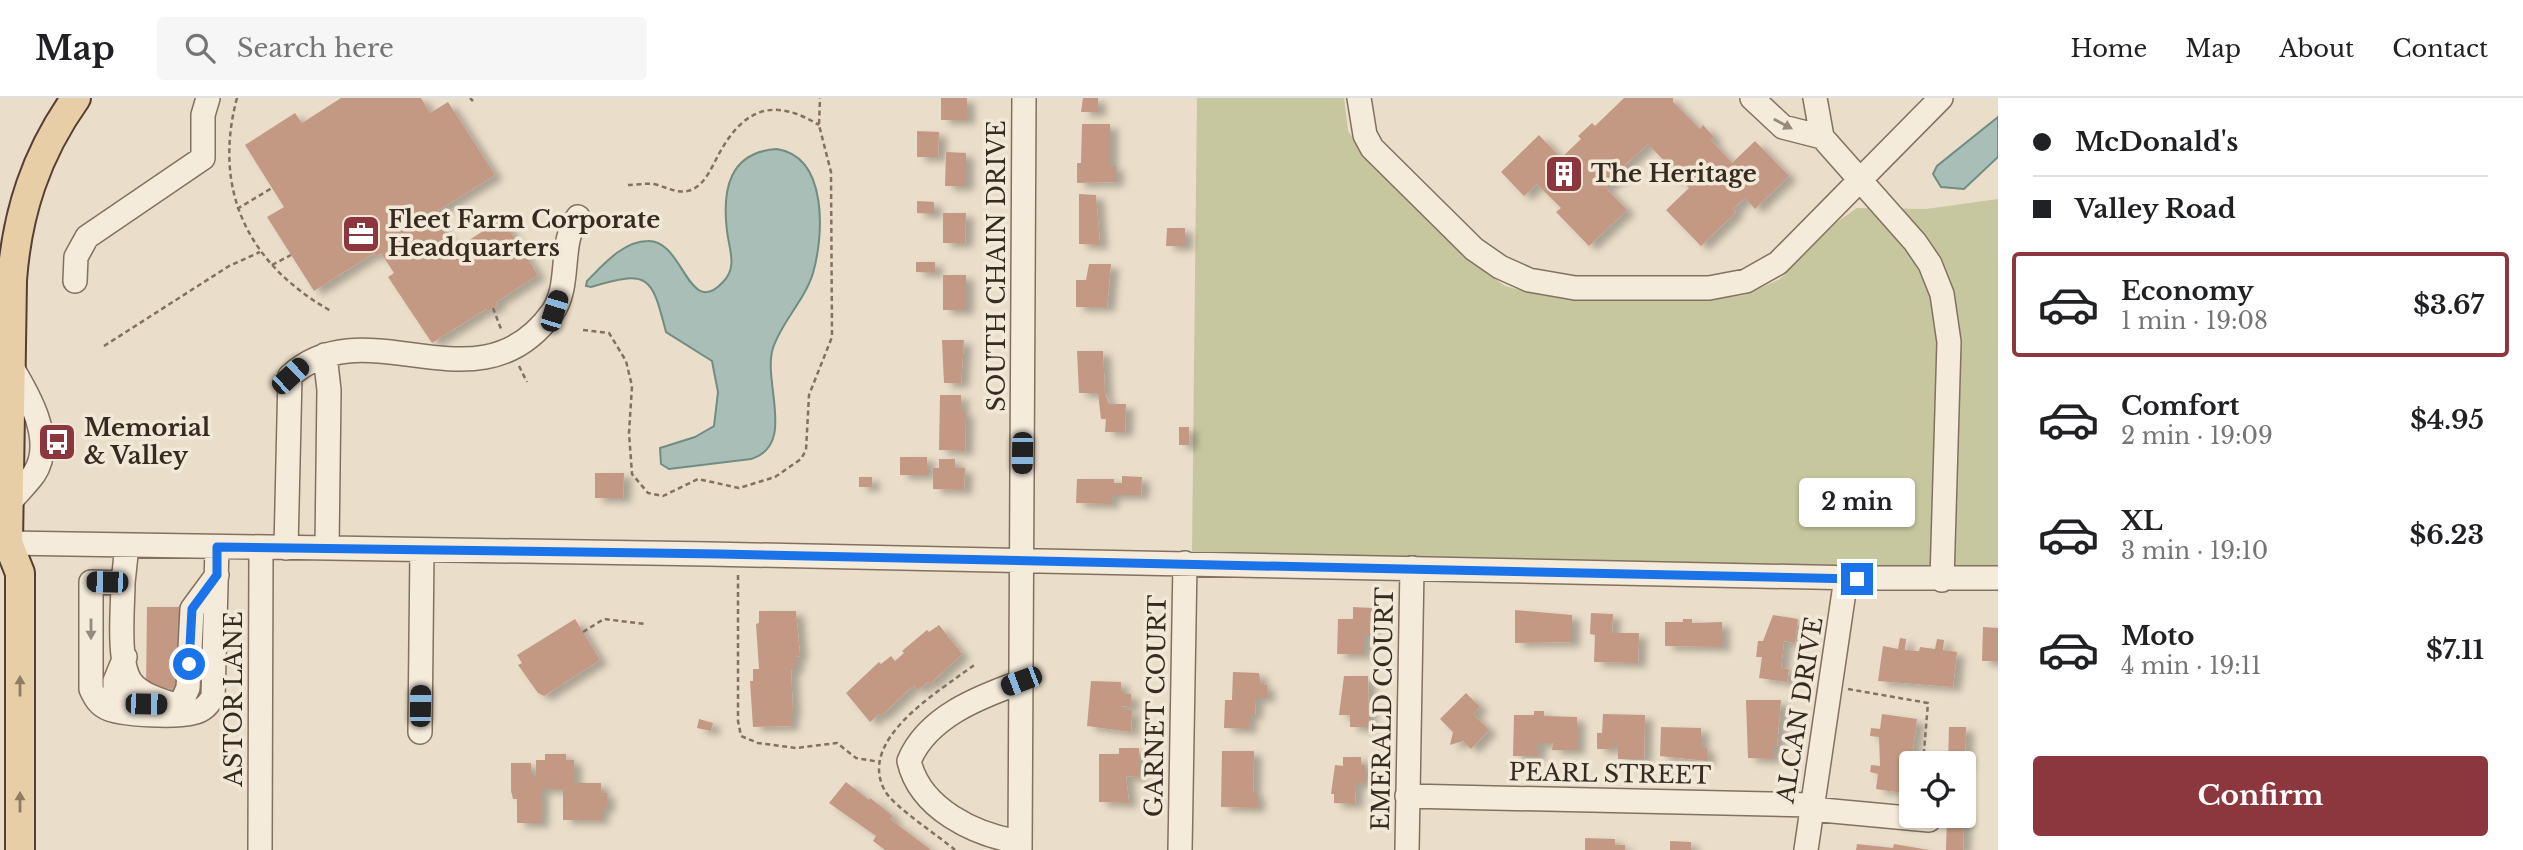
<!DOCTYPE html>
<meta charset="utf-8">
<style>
body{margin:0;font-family:"Libre Baskerville",serif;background:#f6f6f6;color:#202124;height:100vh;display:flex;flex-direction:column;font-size:26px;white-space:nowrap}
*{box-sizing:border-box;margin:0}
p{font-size:23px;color:#757577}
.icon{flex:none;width:38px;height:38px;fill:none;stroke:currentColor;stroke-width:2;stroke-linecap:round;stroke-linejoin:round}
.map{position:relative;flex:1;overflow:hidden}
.details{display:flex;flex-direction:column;background:#fff;width:525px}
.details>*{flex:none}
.guide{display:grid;align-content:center;height:154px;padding:0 35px;background:#fff}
.tools{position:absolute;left:1899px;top:653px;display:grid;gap:14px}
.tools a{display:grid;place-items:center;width:77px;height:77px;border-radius:7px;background:#fff;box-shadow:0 2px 5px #0004;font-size:35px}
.end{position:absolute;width:32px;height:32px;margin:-16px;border:9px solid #1a73e8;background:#fff;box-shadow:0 0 0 4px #fff}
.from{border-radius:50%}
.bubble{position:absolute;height:49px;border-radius:7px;background:#fff;box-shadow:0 2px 5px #0004;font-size:23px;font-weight:700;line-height:49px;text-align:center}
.car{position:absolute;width:21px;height:42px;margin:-21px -10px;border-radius:9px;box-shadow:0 0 5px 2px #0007;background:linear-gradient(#222 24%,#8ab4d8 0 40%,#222 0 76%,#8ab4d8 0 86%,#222 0)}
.guide b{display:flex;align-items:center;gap:24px;height:66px;font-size:26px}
.guide b+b{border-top:2px solid #e0e0e0}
.guide i{width:18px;height:18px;background:#202124}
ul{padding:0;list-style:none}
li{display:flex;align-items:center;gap:21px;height:105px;margin:0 14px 10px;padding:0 21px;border:4px solid transparent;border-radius:7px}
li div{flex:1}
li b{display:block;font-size:26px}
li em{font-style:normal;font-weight:700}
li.active{border-color:#8c363e}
li>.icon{width:63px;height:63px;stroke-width:1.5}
.cta{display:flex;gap:14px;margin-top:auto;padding:14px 35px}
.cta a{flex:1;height:80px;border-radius:7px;background:#8c363e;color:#fff;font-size:28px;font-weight:700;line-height:80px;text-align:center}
header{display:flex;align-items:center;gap:42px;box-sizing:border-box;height:98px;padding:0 35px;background:#fff;border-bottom:2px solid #e0e0e0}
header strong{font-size:33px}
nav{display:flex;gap:38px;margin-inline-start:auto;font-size:24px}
.search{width:490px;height:63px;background:#f6f6f6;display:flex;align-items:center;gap:18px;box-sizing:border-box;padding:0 24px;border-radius:7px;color:#757577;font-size:26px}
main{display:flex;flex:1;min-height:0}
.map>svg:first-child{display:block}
</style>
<header>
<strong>Map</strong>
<div class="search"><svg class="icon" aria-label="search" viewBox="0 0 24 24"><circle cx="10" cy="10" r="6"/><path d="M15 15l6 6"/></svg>Search here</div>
<nav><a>Home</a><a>Map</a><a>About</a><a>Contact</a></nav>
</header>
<main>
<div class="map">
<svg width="1998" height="752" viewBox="0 0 1998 752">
<defs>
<filter id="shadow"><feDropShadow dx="8" dy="4.5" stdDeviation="3.5" flood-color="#0004"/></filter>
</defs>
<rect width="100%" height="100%" fill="#eaddc9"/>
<path fill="#c6c79e" d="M1197 0H1344L1348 33 1368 63 1472 165 1505 188 1532 195 1590 201H1716L1745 197 1780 181 1837 124 1857 110 1926 111 1998 101V468L1918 469 1192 455Z"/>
<path fill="#a9beb6" stroke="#718c83" stroke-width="2" d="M1998 19V59L1964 91 1941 89 1933 76 1937 68Z
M777 51C828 59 824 137 813 175 805 202 782 223 773 250 762 284 797 347 751 361L669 371 661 366 660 350 695 339 714 328 718 294 712 263 666 234C652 181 651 170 591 189L586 188 587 183C603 167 623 143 648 143 684 142 688 222 723 184 738 169 729 151 727 133 722 92 729 54 777 51Z"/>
<path fill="#c39983" filter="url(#shadow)" d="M341 0H421L430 15 448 4 495 77 434 115 435 120 455 151 502 121 538 177 496 204 498 207 488 213 486 211 432 245 388 179 394 175 381 155 376 158 374 155 314 193 267 119 284 109 245 47 295 15 302 25Z
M941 0H967V22H941Z
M1083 0H1098V14H1081Z
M1624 0H1673V4L1700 31 1703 27 1714 39 1711 42 1732 65 1755 43 1789 78 1755 111 1745 100 1733 111 1736 114 1701 148 1666 112 1689 90 1679 79 1675 82 1665 72 1669 68 1648 46 1624 68 1628 72 1605 89 1627 112 1589 148 1556 114 1561 110 1537 86 1524 98 1501 74 1539 37 1561 60 1581 41 1578 38 1592 25 1595 28Z
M1082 26H1110V68H1116V84L1077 85V65H1081Z
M917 33 939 34 938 59H917Z
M946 54 966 55V88H945Z
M1079 96 1096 97 1100 147 1079 146Z
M917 103 934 104V116L917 115Z
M943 115H966L965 145H943Z
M1167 130H1185V148H1166Z
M916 164H935V175L916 174Z
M1089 166H1111L1107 209H1076V182H1086Z
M943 177H966V212H943Z
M942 242H964L961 285H944Z
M1077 253H1103L1105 296 1109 306H1126L1125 334H1105L1106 321H1101L1098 295H1079Z
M940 297H961V314H966L965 353 939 352Z
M56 329H63V341H56Z
M1179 329H1189V347H1179Z
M900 359H927V377H900Z
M939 361H955V370H965L964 392 933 391V370H939Z
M595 375H624L623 400H595Z
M1122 378 1142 379 1141 397H1111V406L1076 405 1077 381H1114V385H1122Z
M859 379H872V389H859Z
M147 509H182V591L146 590Z
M1353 509 1372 510 1371 537H1364V556H1337L1338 521H1353Z
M1515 512 1572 517V544L1515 545Z
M759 513H796L800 558 796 559V571H791L793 615H791V628L753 629 750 583H753V571H759L756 526 759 525Z
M1591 515 1613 516 1612 535H1639L1638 565 1594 564 1595 537 1590 536Z
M1773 517 1798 521 1795 545 1784 543 1781 570 1789 571 1787 584 1759 580 1762 559H1756L1758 543H1763Z
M575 521 600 562 544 598 538 595 518 567 522 565 517 557Z
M1683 521H1692V525L1722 524V549L1665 548V524H1683Z
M939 527 962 556 930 586 928 584 918 592 914 587 881 618 879 616 870 624 846 595 879 564 881 566 891 558 895 563 904 555 902 553 927 532 929 534Z
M1983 529 1998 530V563H1982Z
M1900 540 1906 541 1905 552 1919 553 1920 549 1935 551 1937 541 1944 542 1943 552 1957 554 1953 589 1878 583 1883 548 1898 551Z
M1233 574 1259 575 1261 587H1267V600H1256L1255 617H1249V631L1224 630 1225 602H1232Z
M1344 578H1368L1369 629H1350V617H1339Z
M1091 583 1121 584V596H1131V609L1121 608V612H1132L1131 634 1087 628Z
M1466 595 1480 609 1473 616 1489 632 1471 651 1463 643 1450 647 1453 634 1440 621Z
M1746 602H1781L1777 648H1773V661L1748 660Z
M1534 613H1544V618L1577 619V652H1552L1553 645H1538V658H1513L1514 617H1534Z
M1603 616 1645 617 1644 661H1618V645H1614V651H1597V635H1602Z
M1882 616 1917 621 1912 658H1917L1916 665H1911V696L1876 691 1878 676 1870 674 1871 667 1880 668 1879 639 1870 638 1871 630 1880 631Z
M699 621 713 625 711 633 697 630Z
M1661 629 1701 630V650H1707V663L1660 658Z
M1949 629H1966L1965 665H1948Z
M1119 650H1139V679L1126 678 1129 705 1099 704V656H1119Z
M1222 653H1254L1253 695H1257V710L1221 709Z
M545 656H566V662H574V685H601V695H607V710H601V722H563V691H541V725H517V701H513L511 693V665H531V678H536V662H545Z
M1343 659H1361V667H1365V685H1356L1355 706 1334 705V696H1331L1335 667 1343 668Z
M846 684 869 702 870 700 893 718 890 721 931 752H885L873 743 876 738 829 705Z
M1947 718H1964L1963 752H1946Z
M1585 740 1615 741V747H1625V752H1585Z
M1670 743 1691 744V752H1670Z
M1857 746 1893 750 1894 746 1929 752H1856Z"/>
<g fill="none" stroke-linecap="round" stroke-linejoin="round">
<defs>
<path id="minor" d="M1359 0 1365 37 1372 50 1474 151 1500 169 1529 182 1575 190H1709L1746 183 1778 165 1941 0
M1752 0 1783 29 1822 39
M1815 0 1822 39 1915 144 1930 166 1942 196 1949 244 1942 482
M75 183 76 159 87 139 203 60V17L208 0
M325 257 329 292 327 450
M9 405C17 395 27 386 34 376 56 343 28 296 11 268
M8 445 709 456 1857 480H1998
M127 447 123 485 91 484V591C95 600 99 607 109 611 125 617 175 619 192 615 203 613 208 607 213 599L217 449
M286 450 290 278C367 207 478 317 552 215 572 187 558 145 578 119
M123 485C123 509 117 564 131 584 141 597 160 602 175 607L183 601 188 590 192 511 217 477
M125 559 115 583V592L131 604 146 606
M420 634 422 452
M1407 698 1812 707
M1811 711 1929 722
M1020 744C975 737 920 711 909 663 927 619 979 599 1021 584
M260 752 261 450
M1020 752 1024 0
M1180 752 1185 465
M1407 752 1412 470
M1806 752 1846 480"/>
<path id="major" d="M20 752V475L8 445 12 182C17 115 36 56 76 0"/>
</defs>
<use href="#minor" stroke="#847060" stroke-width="26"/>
<use href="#major" stroke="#533f33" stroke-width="32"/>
<path stroke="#847060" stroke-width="2.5" stroke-dasharray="5 3.5" stroke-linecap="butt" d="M237 0C212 93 249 167 331 213
M470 0 473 3
M628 87C636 87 646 85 654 86 667 89 678 97 691 92 706 86 712 68 720 54 745 9 775 0 819 27
M237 111 272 90
M272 167 291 157
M493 210 501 231
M583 232 609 235 626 263 632 288 629 335 632 376 648 395 663 398 698 381 739 390 775 379 801 361 806 352 809 297 832 239 831 74 819 27 820 0
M104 248 229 168 260 154
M519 268 527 284
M738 477V623L741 638 758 645 796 650 837 645 856 660 880 664
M583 534 604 521 645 526
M1848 591 1928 605 1923 665
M955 752C940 739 893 708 885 693 856 641 940 593 974 567"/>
<use href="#minor" stroke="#f5ebdb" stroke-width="23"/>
<use href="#major" stroke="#e8cea6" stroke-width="28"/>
</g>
<defs><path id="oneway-solid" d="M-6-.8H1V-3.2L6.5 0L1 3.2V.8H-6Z" transform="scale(1.75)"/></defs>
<g fill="#968a7e">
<use href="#oneway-solid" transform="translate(1783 26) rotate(28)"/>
<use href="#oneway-solid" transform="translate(91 531) rotate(90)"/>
</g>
<g fill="#8f7c64">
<use href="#oneway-solid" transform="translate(20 588) rotate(-90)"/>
<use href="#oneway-solid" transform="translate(20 704) rotate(-90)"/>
</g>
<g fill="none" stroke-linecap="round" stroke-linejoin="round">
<path stroke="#1a73e8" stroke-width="9" d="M189 566 192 511 217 477V449L720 456 1857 481"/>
</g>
<defs>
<symbol id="building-square" viewBox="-11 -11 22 22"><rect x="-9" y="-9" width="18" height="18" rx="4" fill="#8c363e" stroke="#f2e8d8"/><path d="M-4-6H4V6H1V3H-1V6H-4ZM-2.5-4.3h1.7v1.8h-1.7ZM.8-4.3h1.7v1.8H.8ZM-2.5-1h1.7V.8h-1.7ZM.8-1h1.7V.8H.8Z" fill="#fff"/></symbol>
<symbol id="office-square" viewBox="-11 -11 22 22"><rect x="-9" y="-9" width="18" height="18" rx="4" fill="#8c363e" stroke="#f2e8d8"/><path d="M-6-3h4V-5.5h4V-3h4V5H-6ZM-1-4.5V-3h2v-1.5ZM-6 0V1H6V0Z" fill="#fff"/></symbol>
<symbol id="bus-square" viewBox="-11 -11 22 22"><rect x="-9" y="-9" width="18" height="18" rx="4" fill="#8c363e" stroke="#f2e8d8"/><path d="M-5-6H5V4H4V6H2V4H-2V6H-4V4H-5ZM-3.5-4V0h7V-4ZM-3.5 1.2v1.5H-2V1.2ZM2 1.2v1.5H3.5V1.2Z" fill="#fff"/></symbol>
</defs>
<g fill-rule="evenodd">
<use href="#building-square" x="1542" y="54" width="44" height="44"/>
<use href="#office-square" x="339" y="114" width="44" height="44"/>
<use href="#bus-square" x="35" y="322" width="44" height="44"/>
</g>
<g text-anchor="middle" stroke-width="7" stroke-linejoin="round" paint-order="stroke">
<g font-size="24" font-weight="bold" fill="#362a21" stroke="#f2e8d8" text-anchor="start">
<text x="1591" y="84">The Heritage</text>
<text x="388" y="130">Fleet Farm Corporate<tspan x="388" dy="28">Headquarters</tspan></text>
<text x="84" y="338">Memorial<tspan x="84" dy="28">&amp; Valley</tspan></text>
</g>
<g font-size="24" fill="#362a21" stroke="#f2e8d8">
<text transform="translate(997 168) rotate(-90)" y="8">SOUTH CHAIN DRIVE</text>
<text transform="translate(234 601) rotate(-90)" y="8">ASTOR LANE</text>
<text transform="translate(1156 608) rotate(-89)" y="8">GARNET COURT</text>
<text transform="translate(1383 611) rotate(-89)" y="8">EMERALD COURT</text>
<text transform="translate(1800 612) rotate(-81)" y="8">ALCAN DRIVE</text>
<text transform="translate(1610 676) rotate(1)" y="8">PEARL STREET</text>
</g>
</g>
</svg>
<div class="tools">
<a><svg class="icon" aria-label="locate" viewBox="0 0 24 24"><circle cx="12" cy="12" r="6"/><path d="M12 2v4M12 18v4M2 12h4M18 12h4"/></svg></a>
</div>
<i class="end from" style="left:189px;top:566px"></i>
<i class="end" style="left:1857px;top:481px"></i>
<div class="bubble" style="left:1799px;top:380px;width:116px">2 min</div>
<i class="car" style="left:554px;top:213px;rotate:17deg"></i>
<i class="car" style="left:290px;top:278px;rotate:47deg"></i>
<i class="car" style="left:1022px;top:355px;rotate:181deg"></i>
<i class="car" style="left:107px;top:484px;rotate:271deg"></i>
<i class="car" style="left:1021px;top:583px;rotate:249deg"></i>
<i class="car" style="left:146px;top:606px;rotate:91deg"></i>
<i class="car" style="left:420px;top:608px;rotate:1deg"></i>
</div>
<section class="details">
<div class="guide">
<b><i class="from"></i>McDonald's</b>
<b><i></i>Valley Road</b>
</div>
<ul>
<li class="active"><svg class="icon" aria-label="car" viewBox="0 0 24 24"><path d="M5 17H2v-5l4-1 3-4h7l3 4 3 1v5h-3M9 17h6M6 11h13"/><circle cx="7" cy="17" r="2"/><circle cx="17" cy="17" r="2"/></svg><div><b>Economy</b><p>1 min · 19:08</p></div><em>$3.67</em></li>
<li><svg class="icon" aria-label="car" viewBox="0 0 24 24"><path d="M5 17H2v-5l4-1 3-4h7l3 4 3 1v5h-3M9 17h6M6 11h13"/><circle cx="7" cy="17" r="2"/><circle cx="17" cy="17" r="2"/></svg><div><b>Comfort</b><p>2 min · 19:09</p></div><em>$4.95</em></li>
<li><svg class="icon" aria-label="car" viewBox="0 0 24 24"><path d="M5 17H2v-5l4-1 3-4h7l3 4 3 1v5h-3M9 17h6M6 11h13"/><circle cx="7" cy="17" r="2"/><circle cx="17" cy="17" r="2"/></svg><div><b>XL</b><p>3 min · 19:10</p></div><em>$6.23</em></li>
<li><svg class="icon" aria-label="car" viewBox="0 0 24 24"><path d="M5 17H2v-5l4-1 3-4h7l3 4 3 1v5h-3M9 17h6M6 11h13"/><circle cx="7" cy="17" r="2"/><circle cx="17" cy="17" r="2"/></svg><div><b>Moto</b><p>4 min · 19:11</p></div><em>$7.11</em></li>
</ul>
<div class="cta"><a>Confirm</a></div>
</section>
</main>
